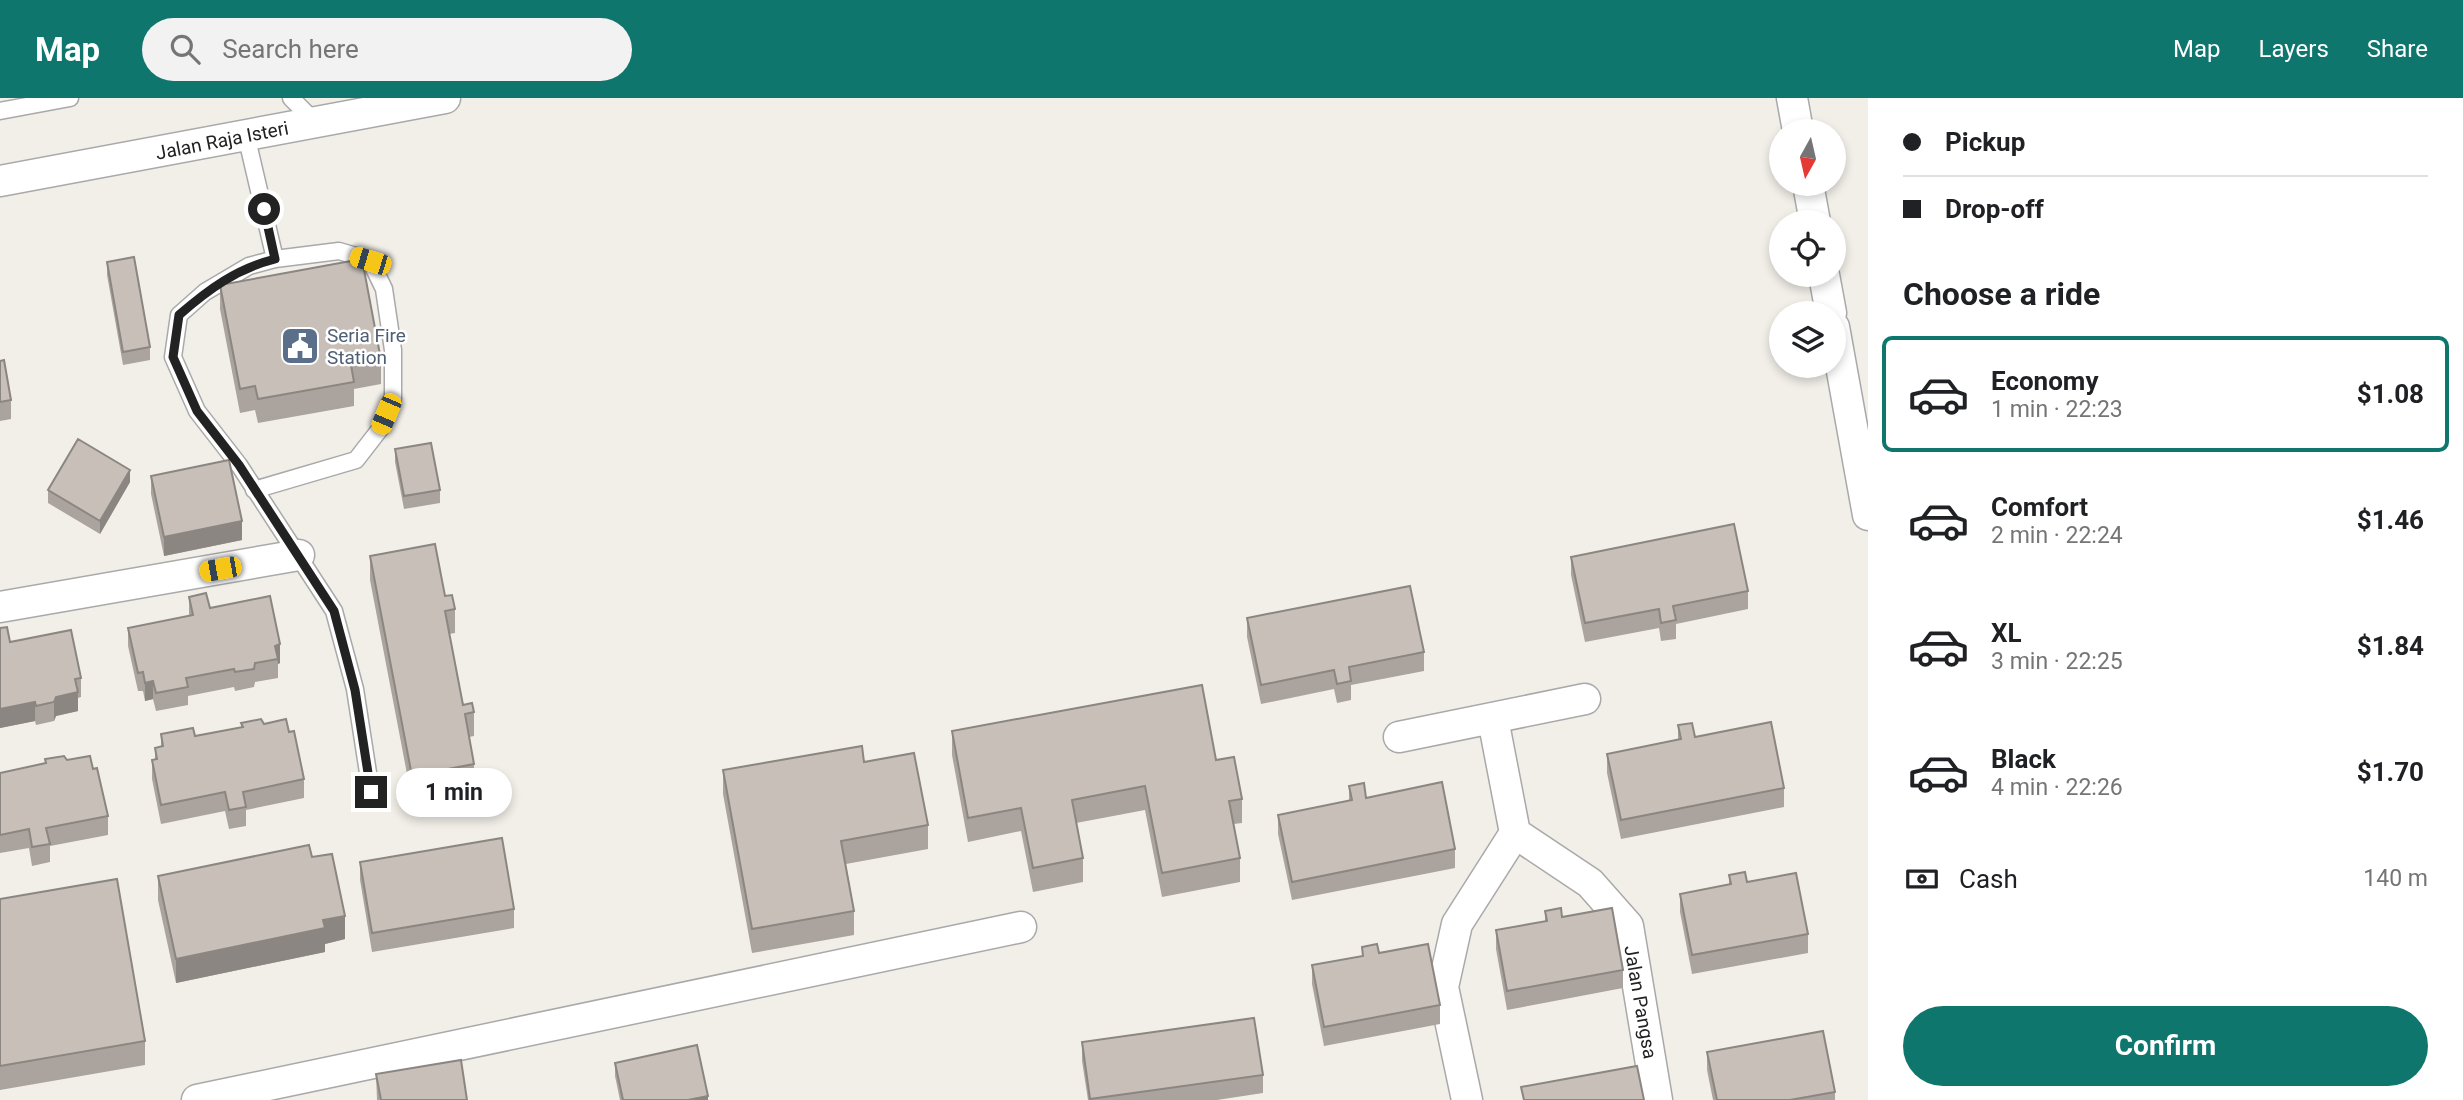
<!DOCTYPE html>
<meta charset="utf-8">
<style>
body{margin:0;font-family:Roboto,sans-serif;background:#f2f2f2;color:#202124;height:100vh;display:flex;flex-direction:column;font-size:26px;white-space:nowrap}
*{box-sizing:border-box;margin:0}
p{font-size:23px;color:#757577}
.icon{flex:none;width:38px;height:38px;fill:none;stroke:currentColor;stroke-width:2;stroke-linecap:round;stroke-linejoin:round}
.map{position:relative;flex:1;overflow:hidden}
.sheet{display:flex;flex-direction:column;background:#fff;width:595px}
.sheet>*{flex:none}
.guide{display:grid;align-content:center;height:154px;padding:0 35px;background:#fff}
.needle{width:46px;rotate:188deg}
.buttons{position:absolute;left:1769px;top:21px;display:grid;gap:14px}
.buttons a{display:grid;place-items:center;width:77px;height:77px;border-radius:50%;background:#fff;box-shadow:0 4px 10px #0003;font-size:35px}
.end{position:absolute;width:32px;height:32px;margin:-16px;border:9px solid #222;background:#fff;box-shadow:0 0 0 4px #fff}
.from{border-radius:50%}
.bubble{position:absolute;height:49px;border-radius:24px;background:#fff;box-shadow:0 4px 10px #0003;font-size:23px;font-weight:700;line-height:49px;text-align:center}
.car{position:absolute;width:21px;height:42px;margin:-21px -10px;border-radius:9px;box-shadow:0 0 5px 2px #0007;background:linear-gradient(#f5c518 24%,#345 0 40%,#f5c518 0 76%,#345 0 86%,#f5c518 0)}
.guide b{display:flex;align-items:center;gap:24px;height:66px;font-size:26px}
.guide b+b{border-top:2px solid #e0e0e0}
.guide i{width:18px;height:18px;background:#202124}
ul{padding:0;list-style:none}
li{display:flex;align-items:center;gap:21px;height:116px;margin:0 14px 10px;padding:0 21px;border:4px solid transparent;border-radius:10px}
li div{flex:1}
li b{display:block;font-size:26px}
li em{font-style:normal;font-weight:700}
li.active{border-color:#0f766e}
li>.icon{width:63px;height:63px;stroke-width:1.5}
h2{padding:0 35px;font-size:32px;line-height:84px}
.pay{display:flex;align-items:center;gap:18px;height:77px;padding:0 35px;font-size:26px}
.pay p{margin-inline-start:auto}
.button{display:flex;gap:14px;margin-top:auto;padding:14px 35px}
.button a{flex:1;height:80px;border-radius:42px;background:#0f766e;color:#fff;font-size:28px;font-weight:700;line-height:80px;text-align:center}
header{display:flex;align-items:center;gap:42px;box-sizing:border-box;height:98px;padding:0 35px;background:#0f766e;color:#fff}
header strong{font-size:33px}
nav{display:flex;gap:38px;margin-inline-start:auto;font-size:24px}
.search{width:490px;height:63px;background:#f2f2f2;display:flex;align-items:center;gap:18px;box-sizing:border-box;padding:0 24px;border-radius:38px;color:#757577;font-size:26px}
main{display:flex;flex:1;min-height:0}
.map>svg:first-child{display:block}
</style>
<header>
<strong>Map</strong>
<div class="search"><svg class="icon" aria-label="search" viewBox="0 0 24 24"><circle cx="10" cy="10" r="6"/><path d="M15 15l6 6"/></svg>Search here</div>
<nav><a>Map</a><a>Layers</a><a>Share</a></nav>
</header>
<main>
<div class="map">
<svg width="1868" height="1002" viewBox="0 0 1868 1002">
<rect width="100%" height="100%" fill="#f2efe9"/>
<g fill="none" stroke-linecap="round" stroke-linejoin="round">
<defs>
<path id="service" d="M291 0 315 24
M0 13 70 0
M246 37 275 161
M254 392 356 362 380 331 393 300V252L384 191 370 162 339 153 275 161 249 168 205 194 179 217 173 259 197 313 239 367 334 513 355 591 371 694"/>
<path id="minor" d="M1792 0 1798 33
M0 83 445 0
M1808 86 1815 124
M1824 177 1831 215
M1834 229 1868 417
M0 509 299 457
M1493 621 1515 735
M1399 639 1585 601
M197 1002 1021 829
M1467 1002 1443 889 1457 826 1515 735 1590 785 1628 828 1657 1002"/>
</defs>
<use href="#service" stroke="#a9a9a9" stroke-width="19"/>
<use href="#minor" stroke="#a9a9a9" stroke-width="33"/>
<use href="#service" stroke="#fff" stroke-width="16"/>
<use href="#minor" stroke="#fff" stroke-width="30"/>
</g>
<path fill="#aba49e" d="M107 164 150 249V262L123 267 107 177Z
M220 187 381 262V286L354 291V308L258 325 255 312 240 315 220 211Z
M0 263 11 302V321L0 323Z
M395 351 440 392V405L404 411 395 364Z
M151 378 242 442 164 458 151 396Z
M130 384 100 436 48 405V392Z
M370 458 445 498 455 511V535L449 536 463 607 474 614V638L469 639 474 666V690L412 702 370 482Z
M1571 459 1748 493V511L1676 526V541L1661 543 1659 530 1585 544 1571 477Z
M270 498 280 565 278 566V580L255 584 254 589 235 593 234 589 188 598V607L156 613 153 601 145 603 143 593H138L128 548V530L189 518V499L210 510Z
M1247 520 1424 554V573L1351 587V602L1337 605 1334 591 1261 606 1247 539Z
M0 530 10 544 81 580V599L78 600V613L56 618 54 623 36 627 35 623 0 630Z
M241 625 264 626 289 634 304 681V700L246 712V728L229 731 225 713 161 726 152 681V662L155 661V650L161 649V636L195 638 241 629Z
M1678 627 1695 639 1784 690V709L1621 741 1607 675V656L1678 642Z
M952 633 1216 662 1242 701V725L1234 726 1240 760V784L1162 799 1145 712 1076 725 1083 760V784L1033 794 1021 733 968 744 952 657Z
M45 661 67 662 93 671 108 718V737L50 748V764L32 768 29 750 0 755V675L45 666Z
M864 664 928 727V751L846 766 854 813V837L752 855 723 696V672Z
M1349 688 1366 700 1455 751V770L1292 802 1278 736V717L1349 703Z
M312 759 345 841 325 846V854L176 885 158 802V778Z
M360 764 514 811V830L372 854 360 782Z
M1729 777 1747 784 1808 836V855L1692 876 1680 814V796L1729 787Z
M0 801 145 943V967L0 992Z
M1545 813 1562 819 1623 872V890L1507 912 1496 851V832L1545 823Z
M1362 849 1379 855 1440 907V926L1324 948 1312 886V867L1362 858Z
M1082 944 1263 977V995L1217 1002H1088L1082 963Z
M1707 954 1835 994V1002H1713L1707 972Z
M615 965 708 1002H620L615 978Z
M376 976 467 1002H377Z"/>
<path fill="#8b8681" d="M130 372V384L100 436V423Z
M242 423V442L164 458V439Z
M280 546V565L278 566 275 548Z
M153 583V601L145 603V585Z
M78 594V613L56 618 54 623V604L56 599Z
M35 604V623L0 630V611Z
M345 818V841L325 846V854L176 885V861L323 822Z
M708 998V1002H688Z"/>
<path fill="#c7bfb8" stroke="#8b8681" stroke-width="2" d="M134 159 150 249 123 254 107 164Z
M362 161 381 262 351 267 354 284 258 301 255 288 240 291 220 187Z
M4 262 11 302 0 304V263Z
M78 341 130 372 100 423 48 392Z
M431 345 440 392 404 398 395 351Z
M229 362 242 423 164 439 151 378Z
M1734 426 1748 493 1673 508 1676 522 1661 525 1659 511 1585 525 1571 459Z
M435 446 445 498 452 497 455 511 445 513 463 607 472 605 474 614 465 616 474 666 412 678 370 458Z
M1410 488 1424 554 1349 569 1351 583 1337 586 1334 572 1261 587 1247 520Z
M206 495 210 510 270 498 280 546 275 548 278 561 255 565 254 571 235 574 234 571 186 580 188 589 156 595 153 583 145 585 143 574 138 575 128 530 193 517 189 499Z
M7 529 10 544 71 532 81 580 75 581 78 594 56 599 54 604 36 608 35 604 0 611V530Z
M1202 587 1216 662 1234 659 1242 701 1229 703 1240 760 1162 775 1145 688 1072 702 1083 760 1033 770 1021 710 968 720 952 633Z
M261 621 264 626 286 621 289 634 294 633 304 681 243 694 246 709 229 712 225 694 161 707 152 662 157 661 155 650 163 648 161 636 193 630 195 638 243 629 241 625Z
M1771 624 1784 690 1621 722 1607 656 1681 641 1678 627 1692 625 1695 639Z
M862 648 864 664 914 655 928 727 841 743 854 813 752 831 723 672Z
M64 658 67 662 90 658 93 671 97 670 108 718 46 730 50 746 32 749 29 731 0 737V675L46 665 45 661Z
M1442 684 1455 751 1292 784 1278 717 1352 702 1349 688 1364 685 1366 700Z
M502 740 514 811 372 835 360 764Z
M309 747 312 759 332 756 345 818 323 822 325 830 176 861 158 778Z
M1745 774 1747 784 1796 775 1808 836 1692 857 1680 796 1731 786 1729 777Z
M117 781 145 943 0 968V801Z
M1561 810 1562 819 1612 810 1623 872 1507 893 1496 832 1547 823 1545 813Z
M1377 846 1379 855 1428 846 1440 907 1324 929 1312 867 1363 858 1362 849Z
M1254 920 1263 977 1090 1001 1082 944Z
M1823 933 1835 994 1790 1002H1717L1707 954Z
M697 947 708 998 688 1002H623L615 965Z
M461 962 467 1002H381L376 976Z
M1637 968 1644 1002H1524L1521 989Z"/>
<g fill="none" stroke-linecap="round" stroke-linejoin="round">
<path stroke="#222" stroke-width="9" d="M264 111 275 161C236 171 209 191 179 217L173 259 197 313 239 367 334 513 355 592 371 694"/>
</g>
<defs>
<symbol id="civic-square" viewBox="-11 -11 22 22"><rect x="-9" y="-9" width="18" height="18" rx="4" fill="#5c6f8a" stroke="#fff"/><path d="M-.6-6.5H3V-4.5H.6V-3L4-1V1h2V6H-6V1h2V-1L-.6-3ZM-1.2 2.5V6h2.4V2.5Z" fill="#fff"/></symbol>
</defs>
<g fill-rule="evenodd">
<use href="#civic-square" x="278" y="226" width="44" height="44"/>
</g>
<g text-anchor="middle" stroke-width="5" stroke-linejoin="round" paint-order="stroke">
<g font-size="19" fill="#222" stroke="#fff">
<text transform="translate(222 42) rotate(-11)" y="7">Jalan Raja Isteri</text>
<text transform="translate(1641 904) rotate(80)" y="7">Jalan Pangsa</text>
</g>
<g font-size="19" fill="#4e5e75" stroke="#fff" text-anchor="start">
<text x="327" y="244">Seria Fire<tspan x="327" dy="22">Station</tspan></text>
</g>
</g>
</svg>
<div class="buttons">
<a><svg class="needle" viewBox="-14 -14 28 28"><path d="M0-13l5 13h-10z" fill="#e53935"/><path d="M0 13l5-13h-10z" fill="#757577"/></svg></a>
<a><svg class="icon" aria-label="locate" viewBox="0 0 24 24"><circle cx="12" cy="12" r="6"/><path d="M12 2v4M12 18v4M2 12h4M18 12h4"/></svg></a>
<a><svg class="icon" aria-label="layers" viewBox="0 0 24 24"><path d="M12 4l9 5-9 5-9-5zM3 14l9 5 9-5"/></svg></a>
</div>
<i class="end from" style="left:264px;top:111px"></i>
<i class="end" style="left:371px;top:694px"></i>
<div class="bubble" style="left:396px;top:670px;width:116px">1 min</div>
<i class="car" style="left:370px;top:163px;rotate:287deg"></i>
<i class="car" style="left:386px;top:316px;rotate:203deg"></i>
<i class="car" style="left:220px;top:471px;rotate:260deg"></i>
</div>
<section class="sheet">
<div class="guide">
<b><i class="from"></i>Pickup</b>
<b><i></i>Drop-off</b>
</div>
<h2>Choose a ride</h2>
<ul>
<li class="active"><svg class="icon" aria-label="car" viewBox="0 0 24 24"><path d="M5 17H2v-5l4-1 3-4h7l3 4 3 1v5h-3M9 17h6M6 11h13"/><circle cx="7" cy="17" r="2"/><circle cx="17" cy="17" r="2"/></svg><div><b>Economy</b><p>1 min · 22:23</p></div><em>$1.08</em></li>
<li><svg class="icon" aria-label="car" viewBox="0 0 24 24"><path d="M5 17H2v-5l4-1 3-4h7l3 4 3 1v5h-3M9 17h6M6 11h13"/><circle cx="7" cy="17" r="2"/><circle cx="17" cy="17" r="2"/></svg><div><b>Comfort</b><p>2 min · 22:24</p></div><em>$1.46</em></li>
<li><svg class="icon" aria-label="car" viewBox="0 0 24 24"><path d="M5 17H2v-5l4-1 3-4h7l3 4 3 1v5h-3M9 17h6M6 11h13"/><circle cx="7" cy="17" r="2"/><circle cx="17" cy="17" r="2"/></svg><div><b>XL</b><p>3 min · 22:25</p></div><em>$1.84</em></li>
<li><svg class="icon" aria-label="car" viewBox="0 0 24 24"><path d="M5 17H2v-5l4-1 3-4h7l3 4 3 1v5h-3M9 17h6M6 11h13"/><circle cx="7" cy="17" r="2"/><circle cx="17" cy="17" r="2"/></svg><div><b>Black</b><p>4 min · 22:26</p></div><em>$1.70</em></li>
</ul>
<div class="pay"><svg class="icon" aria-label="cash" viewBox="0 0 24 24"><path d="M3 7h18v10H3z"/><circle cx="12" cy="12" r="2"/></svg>Cash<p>140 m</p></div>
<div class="button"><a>Confirm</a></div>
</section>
</main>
